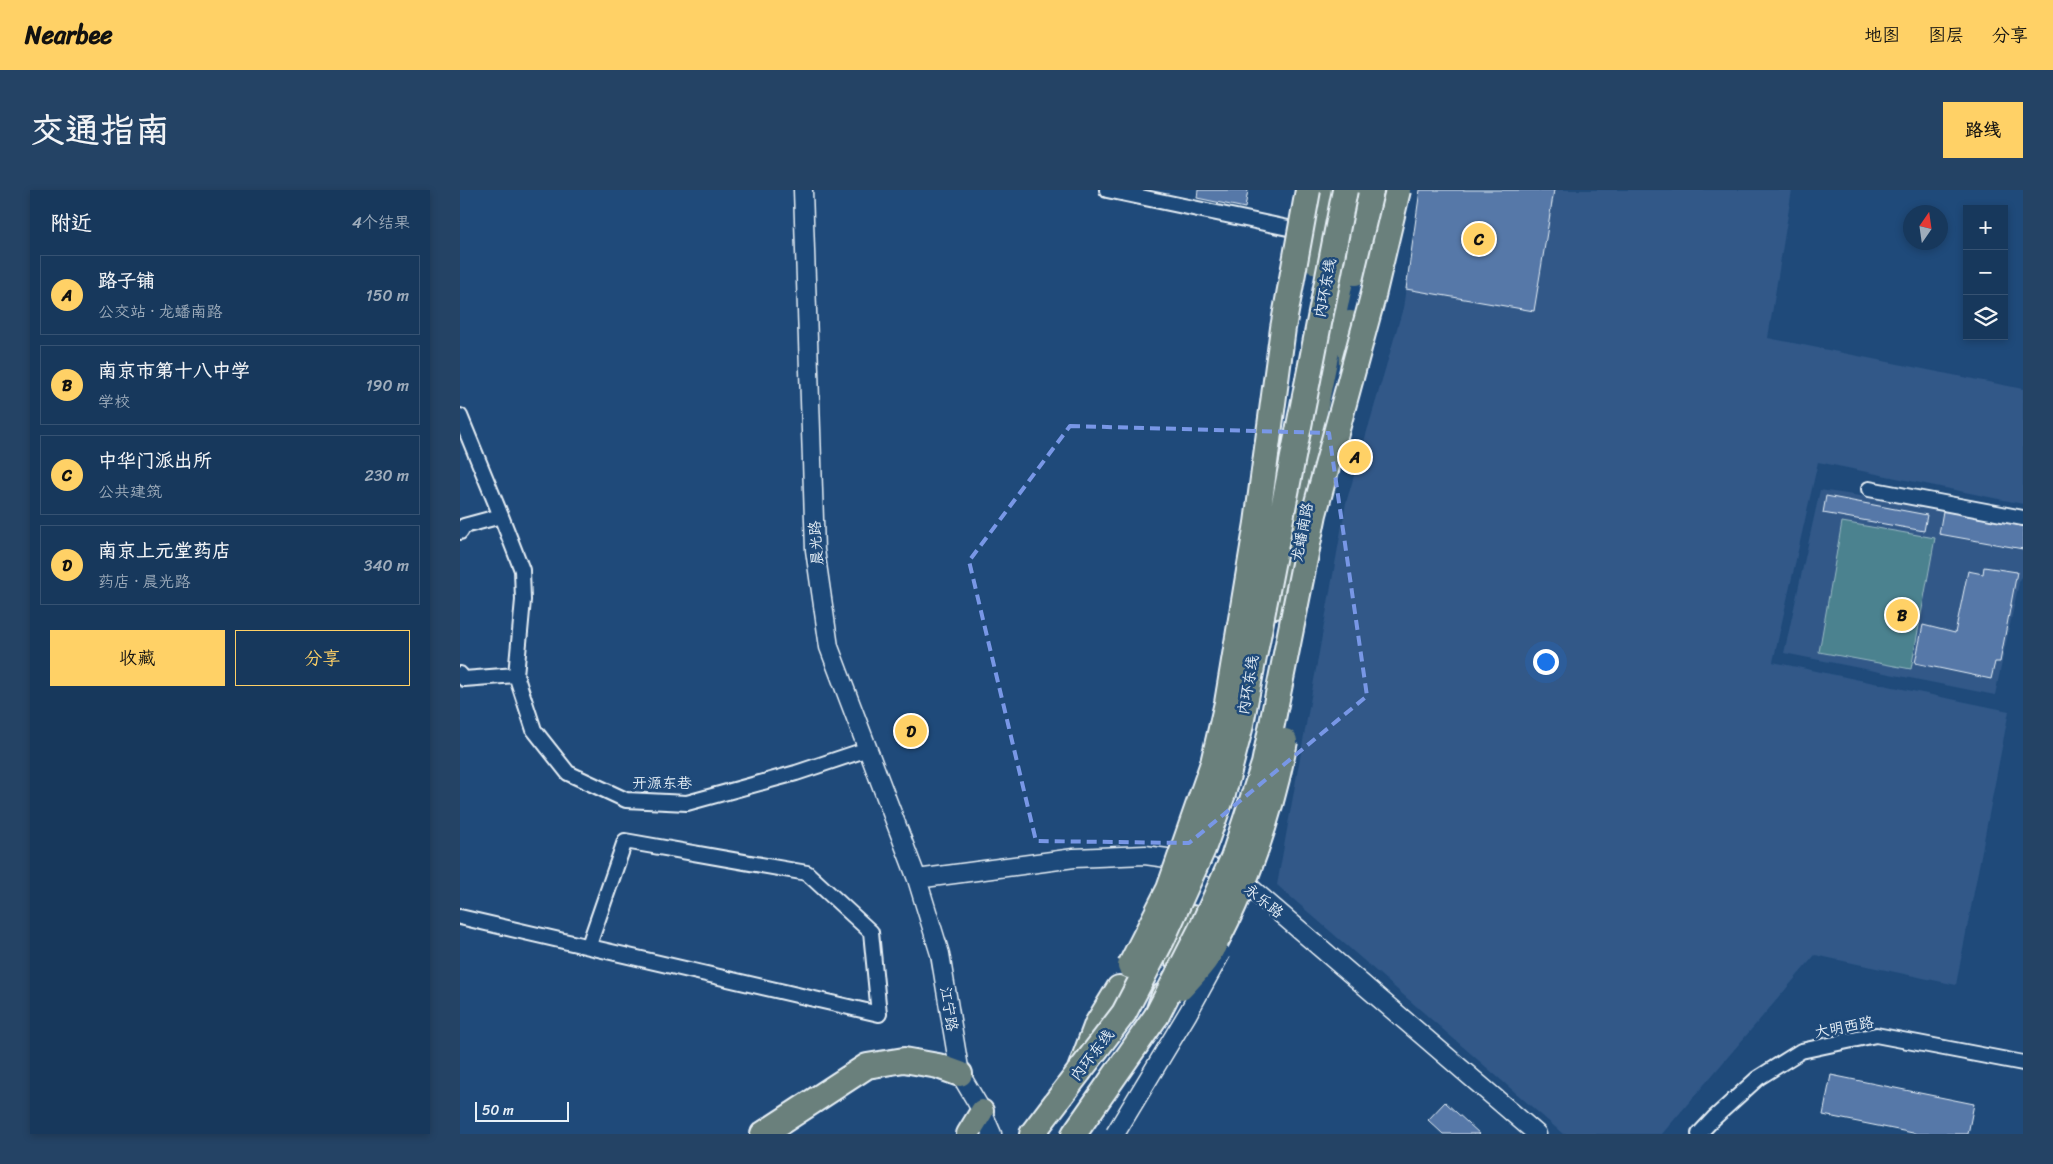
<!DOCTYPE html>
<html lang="zh">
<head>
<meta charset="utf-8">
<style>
  :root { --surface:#17385c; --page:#244365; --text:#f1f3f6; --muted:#9eacbb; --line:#365272; --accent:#ffd166 }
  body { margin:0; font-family:Sriracha,"LXGW WenKai TC",sans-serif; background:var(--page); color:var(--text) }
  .controls { position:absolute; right:15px; top:15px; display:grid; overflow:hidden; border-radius:0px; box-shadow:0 2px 8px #0003 }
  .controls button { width:45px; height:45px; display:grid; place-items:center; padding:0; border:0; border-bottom:1px solid var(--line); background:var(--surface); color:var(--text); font:25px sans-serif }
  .compass { position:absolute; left:1443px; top:15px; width:45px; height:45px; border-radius:50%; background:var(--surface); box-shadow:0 2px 8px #0003; rotate:13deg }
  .scale { position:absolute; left:15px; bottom:12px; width:94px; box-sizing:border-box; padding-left:5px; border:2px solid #e8f1f8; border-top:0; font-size:14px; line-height:18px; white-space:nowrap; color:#e8f1f8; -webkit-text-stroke:4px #1f4a7a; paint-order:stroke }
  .you { position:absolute; left:1085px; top:471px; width:18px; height:18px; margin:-12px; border:4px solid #fff; border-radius:50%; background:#1a73e8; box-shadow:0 0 0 8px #1a73e833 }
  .badge { display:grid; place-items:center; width:32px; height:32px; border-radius:50%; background:var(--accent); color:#111; font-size:16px; font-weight:700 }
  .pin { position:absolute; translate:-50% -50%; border:2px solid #fff; box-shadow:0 1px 5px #0006 }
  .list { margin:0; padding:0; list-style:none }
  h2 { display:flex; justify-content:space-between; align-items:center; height:65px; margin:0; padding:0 20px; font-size:21px }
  h2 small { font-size:16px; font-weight:400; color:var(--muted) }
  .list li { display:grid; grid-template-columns:32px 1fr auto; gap:15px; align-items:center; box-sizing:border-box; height:80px; margin:0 10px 10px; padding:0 10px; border:1px solid var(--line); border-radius:0px }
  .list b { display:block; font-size:19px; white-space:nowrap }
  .list p { margin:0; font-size:16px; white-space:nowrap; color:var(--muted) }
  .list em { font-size:16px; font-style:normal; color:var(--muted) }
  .actions { display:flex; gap:10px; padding:15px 20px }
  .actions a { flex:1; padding:11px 0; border:1px solid var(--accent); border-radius:0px; text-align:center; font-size:18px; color:var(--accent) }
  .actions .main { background:var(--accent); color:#111 }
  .icon { flex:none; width:28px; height:28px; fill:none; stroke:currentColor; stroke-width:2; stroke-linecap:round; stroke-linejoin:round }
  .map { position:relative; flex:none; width:1563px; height:944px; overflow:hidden; border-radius:0px }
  header { display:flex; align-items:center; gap:30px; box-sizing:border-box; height:70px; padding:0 25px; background:var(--accent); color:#111 }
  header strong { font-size:24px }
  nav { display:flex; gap:28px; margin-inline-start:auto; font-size:18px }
  .intro { display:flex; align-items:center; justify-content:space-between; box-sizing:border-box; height:120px; padding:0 30px }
  h1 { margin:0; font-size:35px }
  .button { padding:12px 22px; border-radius:0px; background:var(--accent); color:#111; font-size:18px; font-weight:700 }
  main { display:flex; gap:30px; padding:0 30px }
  aside { flex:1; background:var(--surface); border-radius:0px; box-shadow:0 2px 8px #0003 }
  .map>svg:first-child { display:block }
  .built { fill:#305888 }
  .green { fill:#4c828f; stroke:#9abac4 }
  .building { fill:#5778a8; stroke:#e8f1f8 }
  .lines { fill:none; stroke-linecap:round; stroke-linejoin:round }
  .minor-casing { stroke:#e8f1f8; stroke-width:18 }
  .tertiary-casing { stroke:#e8f1f8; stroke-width:21 }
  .primary-casing { stroke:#e8f1f8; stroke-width:26 }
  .trunk-casing { stroke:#e8f1f8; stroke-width:28 }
  .minor { stroke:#1f4a7a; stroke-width:14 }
  .tertiary { stroke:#1f4a7a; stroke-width:18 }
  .primary { stroke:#6a807c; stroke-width:22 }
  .trunk { stroke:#6a807c; stroke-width:24 }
  .tertiary-bridge-casing { stroke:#e8f1f8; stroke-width:21; stroke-linecap:butt }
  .trunk-bridge-casing { stroke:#e8f1f8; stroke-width:28; stroke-linecap:butt }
  .tertiary-bridge { stroke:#1f4a7a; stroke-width:18 }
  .trunk-bridge { stroke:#6a807c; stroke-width:24 }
  .marked { fill:none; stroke:#7897e6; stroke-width:4; stroke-dasharray:10 6; stroke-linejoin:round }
  .labels { text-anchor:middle; stroke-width:5; stroke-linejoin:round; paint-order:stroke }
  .street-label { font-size:15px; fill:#e8f1f8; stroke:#1f4a7a }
</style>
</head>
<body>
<header>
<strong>Nearbee</strong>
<nav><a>地图</a><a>图层</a><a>分享</a></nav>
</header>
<div class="intro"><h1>交通指南</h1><a class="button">路线</a></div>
<main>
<aside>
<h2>附近<small>4个结果</small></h2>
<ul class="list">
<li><span class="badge">A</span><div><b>路子铺</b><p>公交站 · 龙蟠南路</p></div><em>150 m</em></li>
<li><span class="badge">B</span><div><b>南京市第十八中学</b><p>学校</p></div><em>190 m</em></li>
<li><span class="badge">C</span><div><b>中华门派出所</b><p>公共建筑</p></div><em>230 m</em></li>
<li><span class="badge">D</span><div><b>南京上元堂药店</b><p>药店 · 晨光路</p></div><em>340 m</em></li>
</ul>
<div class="actions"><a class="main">收藏</a><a>分享</a></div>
</aside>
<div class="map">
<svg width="1563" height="944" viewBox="0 0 1563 944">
  <rect width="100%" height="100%" fill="#1f4a7a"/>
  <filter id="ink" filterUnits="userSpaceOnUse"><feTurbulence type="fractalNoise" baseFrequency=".02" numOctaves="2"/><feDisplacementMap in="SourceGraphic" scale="10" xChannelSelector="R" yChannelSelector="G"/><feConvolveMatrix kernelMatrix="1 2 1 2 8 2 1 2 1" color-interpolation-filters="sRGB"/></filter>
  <g filter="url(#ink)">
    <path class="built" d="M960,0H1332L1308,148L1563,199V314L1358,272L1313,472L1549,521L1496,795L1355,765L1202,944H1103L817,695L886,313L943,118Z
      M1409,299L1563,328V386L1560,388L1535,505L1324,463L1360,300L1407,307Z"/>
    <path class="green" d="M1382,332L1475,348L1451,479L1359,462Z"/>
    <path class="building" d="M738,0H788L785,18L737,8Z
      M960,0H1094L1074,121L946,99Z
      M1366,306L1467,325L1464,341L1363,323Z
      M1483,321L1563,336V359L1479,344Z
      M1524,377L1557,382L1540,472H1535L1531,489L1455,473L1463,435L1495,443L1508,381L1523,384Z
      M1371,885L1514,914L1508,944H1458L1363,925Z
      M985,912L1020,944H983L968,930Z"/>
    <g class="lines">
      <defs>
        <path id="minor" d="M647,0L847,42
          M0,226L41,326
          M1409,299L1563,328
          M0,342L4,336L41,326L62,380L63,410L56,485L74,540L108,583L166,610L227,613L336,583L408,559
          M0,484L4,489L56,485
          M0,727L419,824L411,742L347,683L165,651L129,755
          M1239,944L1254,928L1298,888L1341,861L1416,845L1563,873"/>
        <path id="tertiary" d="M343,0L355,360L369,457L457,689L480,764L500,884L522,921L532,944
          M860,257L890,133L897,72
          M808,328L860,61
          M457,689L614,668L685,665L729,671L759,680L792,699L1077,944"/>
        <path id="primary" d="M508,944L522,921"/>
        <path id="trunk" d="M858,73L857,44L867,0
          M895,83L915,30L921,0
          M890,133L891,176
          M816,416L899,0
          M717,769L732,728
          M303,944L407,876L444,870L478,876L500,884
          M572,944L619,882L637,834L659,798
          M614,944L697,825L704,805"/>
      </defs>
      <use href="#minor" class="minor-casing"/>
      <use href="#tertiary" class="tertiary-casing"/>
      <use href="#primary" class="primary-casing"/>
      <use href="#trunk" class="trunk-casing"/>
      <use href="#minor" class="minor"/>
      <use href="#tertiary" class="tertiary"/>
      <use href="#primary" class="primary"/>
      <use href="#trunk" class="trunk"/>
      <defs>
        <path id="tertiary-bridge" d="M655,944L728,823L761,763"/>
        <path id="trunk-bridge" d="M670,776L709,699L753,573L767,513L797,333L823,138L848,0
          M721,798C730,788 741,777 748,766C784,704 812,621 825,551
          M697,825L743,735L773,668L804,574L854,324L912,110L938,0
          M619,882L664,823L702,750L743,659L763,604L780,539L885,0"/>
      </defs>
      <use href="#tertiary-bridge" class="tertiary-bridge-casing"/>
      <use href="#trunk-bridge" class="trunk-bridge-casing"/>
      <use href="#tertiary-bridge" class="tertiary-bridge"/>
      <use href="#trunk-bridge" class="trunk-bridge"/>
    </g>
  </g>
  <path class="marked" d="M610,236L869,243L907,506L729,653L576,651L509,371Z"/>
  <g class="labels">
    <g class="street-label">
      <text transform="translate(865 98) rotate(-79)" y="5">内环东线</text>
      <text transform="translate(842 342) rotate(-79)" y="5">龙蟠南路</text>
      <text transform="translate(356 353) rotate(-94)" y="5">晨光路</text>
      <text transform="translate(788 495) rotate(-80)" y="5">内环东线</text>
      <text x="202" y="598">开源东巷</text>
      <text transform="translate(804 711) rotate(38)" y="5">永乐路</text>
      <text transform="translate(489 819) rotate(81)" y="5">江宁路</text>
      <text transform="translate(1384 837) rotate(-10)" y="5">大明西路</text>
      <text transform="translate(632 865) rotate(-52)" y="5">内环东线</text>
    </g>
  </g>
</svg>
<div class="controls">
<button>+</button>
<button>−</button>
<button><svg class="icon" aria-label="layers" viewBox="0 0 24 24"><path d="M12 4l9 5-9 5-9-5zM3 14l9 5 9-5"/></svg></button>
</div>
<svg class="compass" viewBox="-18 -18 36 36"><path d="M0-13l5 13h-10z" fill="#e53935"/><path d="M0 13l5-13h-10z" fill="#9eacbb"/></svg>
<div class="scale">50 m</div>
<div class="you"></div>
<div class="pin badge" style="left:895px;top:267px">A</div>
<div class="pin badge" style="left:1442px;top:425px">B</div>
<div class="pin badge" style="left:1019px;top:49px">C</div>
<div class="pin badge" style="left:451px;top:541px">D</div>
</div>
</main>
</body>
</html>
